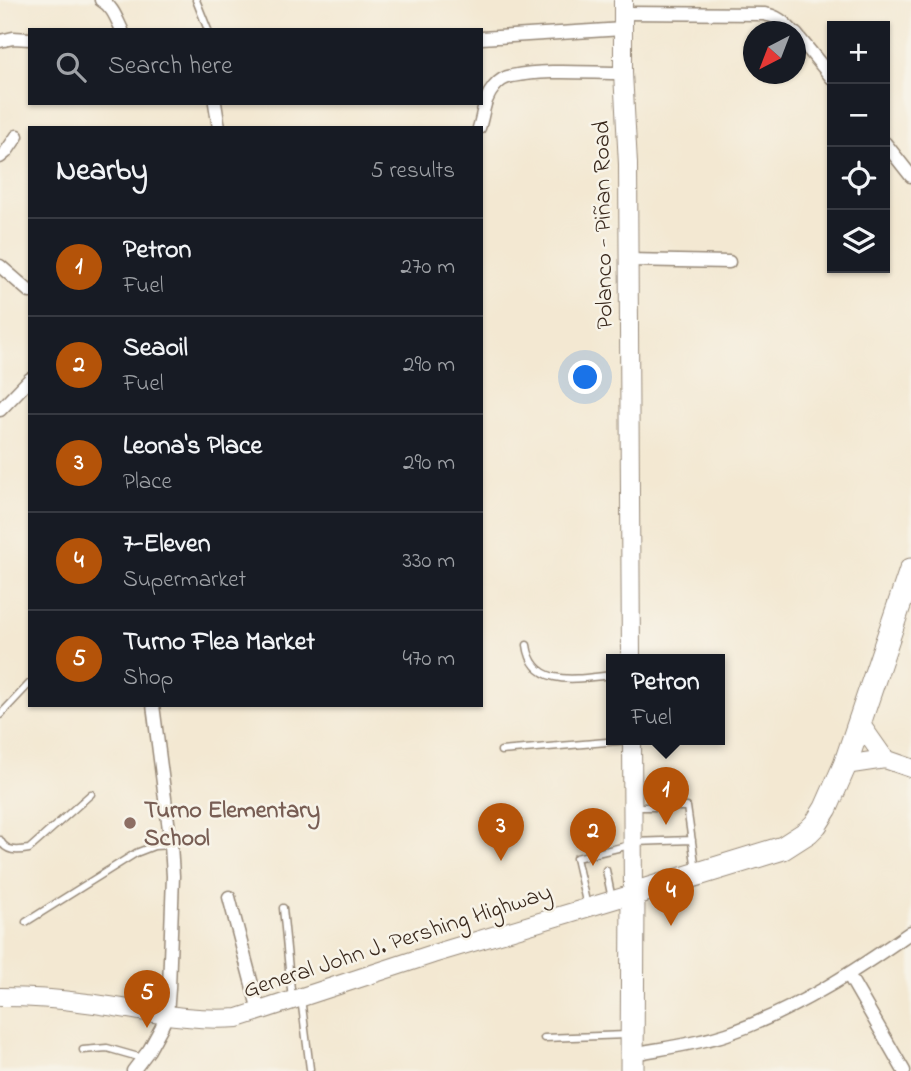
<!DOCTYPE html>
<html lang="en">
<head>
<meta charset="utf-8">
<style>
  :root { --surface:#171b24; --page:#242831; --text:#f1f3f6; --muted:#9ea1a6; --line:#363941; --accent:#b45309 }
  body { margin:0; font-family:"Indie Flower",sans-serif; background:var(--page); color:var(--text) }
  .controls { position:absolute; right:21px; top:21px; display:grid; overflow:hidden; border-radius:0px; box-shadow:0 2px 5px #0004 }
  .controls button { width:63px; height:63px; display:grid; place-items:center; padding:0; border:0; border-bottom:2px solid var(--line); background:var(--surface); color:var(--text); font:35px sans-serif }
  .compass { position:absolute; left:743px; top:21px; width:63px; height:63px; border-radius:50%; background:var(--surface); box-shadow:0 2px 5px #0004; rotate:222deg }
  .you { position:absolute; left:586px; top:378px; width:24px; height:24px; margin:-18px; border:5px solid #fff; border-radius:50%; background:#1a73e8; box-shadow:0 0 0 10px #1a73e833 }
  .badge { display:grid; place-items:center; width:46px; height:46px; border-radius:50%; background:var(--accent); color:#fff; font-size:23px; font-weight:700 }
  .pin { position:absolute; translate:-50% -58px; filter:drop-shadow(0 2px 4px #0008) }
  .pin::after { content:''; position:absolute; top:37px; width:24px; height:21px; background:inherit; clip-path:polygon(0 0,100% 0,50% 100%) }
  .popup { position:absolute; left:606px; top:654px; width:119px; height:91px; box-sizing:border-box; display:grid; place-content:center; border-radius:0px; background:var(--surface); filter:drop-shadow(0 2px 5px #0005); font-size:23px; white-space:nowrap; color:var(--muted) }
  .popup b { font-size:26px; color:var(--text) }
  .popup::after { content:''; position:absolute; left:50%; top:100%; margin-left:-14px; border:14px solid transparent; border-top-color:var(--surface) }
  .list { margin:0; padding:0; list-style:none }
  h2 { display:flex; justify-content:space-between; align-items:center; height:91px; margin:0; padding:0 28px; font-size:30px }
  h2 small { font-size:23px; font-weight:400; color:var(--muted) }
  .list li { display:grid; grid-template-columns:46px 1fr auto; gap:21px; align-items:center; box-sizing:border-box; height:98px; padding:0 28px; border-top:2px solid var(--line) }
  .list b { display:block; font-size:26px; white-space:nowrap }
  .list p { margin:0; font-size:23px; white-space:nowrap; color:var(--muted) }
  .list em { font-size:23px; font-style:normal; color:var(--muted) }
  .icon { flex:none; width:38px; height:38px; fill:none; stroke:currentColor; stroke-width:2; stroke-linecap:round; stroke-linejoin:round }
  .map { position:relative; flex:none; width:911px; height:1071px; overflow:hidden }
  .search { position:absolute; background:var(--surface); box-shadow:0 2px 5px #0004; left:28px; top:28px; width:455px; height:77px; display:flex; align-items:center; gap:18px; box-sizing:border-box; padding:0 24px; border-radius:0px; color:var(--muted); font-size:26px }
  .panel { position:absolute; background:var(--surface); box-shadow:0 2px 5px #0004; left:28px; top:126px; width:455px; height:581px; border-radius:0px }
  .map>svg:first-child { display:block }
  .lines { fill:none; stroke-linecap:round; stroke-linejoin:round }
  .lane-casing { stroke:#978978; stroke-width:9 }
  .street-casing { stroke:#978978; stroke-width:15 }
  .secondary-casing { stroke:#978978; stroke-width:20 }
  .highway-casing { stroke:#978978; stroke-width:25 }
  .lane { stroke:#fff; stroke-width:6 }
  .street { stroke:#fff; stroke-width:12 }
  .secondary { stroke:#fff; stroke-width:18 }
  .highway { stroke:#fff; stroke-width:23 }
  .education-dot { fill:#8d6e63; stroke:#f7f3e8; stroke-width:2.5 }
  .labels { text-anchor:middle; stroke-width:5; stroke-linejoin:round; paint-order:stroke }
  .street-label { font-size:24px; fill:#3b2a1e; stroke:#f7f3e8 }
  .education-label { font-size:24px; font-weight:bold; fill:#785e54; stroke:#f7f3e8; text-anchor:start }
</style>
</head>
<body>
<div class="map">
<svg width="911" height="1071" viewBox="0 0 911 1071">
  <rect width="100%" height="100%" fill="#f7f3e8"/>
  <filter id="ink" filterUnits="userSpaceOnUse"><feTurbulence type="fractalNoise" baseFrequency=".0143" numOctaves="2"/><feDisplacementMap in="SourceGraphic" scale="14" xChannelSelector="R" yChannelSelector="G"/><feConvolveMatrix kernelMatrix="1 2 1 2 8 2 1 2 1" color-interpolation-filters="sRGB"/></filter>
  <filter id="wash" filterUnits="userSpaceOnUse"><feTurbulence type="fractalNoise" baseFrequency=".00686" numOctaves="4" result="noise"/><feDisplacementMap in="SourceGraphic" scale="28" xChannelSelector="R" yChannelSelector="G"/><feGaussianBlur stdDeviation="1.57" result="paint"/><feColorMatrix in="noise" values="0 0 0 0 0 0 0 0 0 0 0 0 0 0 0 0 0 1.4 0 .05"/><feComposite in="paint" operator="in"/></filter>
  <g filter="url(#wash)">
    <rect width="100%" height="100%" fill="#f3e8d2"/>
  </g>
  <g filter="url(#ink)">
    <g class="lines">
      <defs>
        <path id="lane" d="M196,0L208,30
          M527,645C533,690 580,678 612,675
          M0,715L30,683
          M501,751L630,740
          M636,807H687L696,870
          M0,840C6,852 17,851 29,849L91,794
          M634,842L692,840
          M606,870L612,899
          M587,906L576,858L630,845
          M283,908L292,1000
          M26,922L136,853L154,846L171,845
          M301,998L310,1069
          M544,1038L627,1035
          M83,1050L107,1048L142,1058"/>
        <path id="street" d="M101,0C113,7 116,18 122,30
          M623,13L764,14C777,16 784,22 793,32
          M796,34L832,78
          M481,38L623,29
          M0,41L13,38L30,39
          M215,103L219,128
          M479,128C484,113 483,100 494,87C498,82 505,77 512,76C546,69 588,73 623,73
          M885,143L911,176
          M0,157L6,152L17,136
          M628,260L729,262
          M0,266L30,292
          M0,410L30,379
          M229,897L259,1011
          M848,974L904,1071
          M632,1054C664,1048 697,1044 727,1034C794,1011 854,972 911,932
          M133,1071L149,1050L161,1028L167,1015L169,988L173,876L171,845L153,705"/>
        <path id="secondary" d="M623,0V73L628,164L631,659
          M859,722L885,759
          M845,765L885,759L911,768
          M0,997C29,997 59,999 87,1003C137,1009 187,1022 238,1018L433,954L633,894L632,739"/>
        <path id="highway" d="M632,1071L633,894L783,848L808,832L816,824L826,808L845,765L911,570"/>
      </defs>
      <use href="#lane" class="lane-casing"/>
      <use href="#street" class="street-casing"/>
      <use href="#secondary" class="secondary-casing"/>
      <use href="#highway" class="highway-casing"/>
      <use href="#lane" class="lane"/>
      <use href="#street" class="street"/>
      <use href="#secondary" class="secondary"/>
      <use href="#highway" class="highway"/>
    </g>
  </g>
  <circle class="education-dot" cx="130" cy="823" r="7"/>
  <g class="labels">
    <g class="street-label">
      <text transform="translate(602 225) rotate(-91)" y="8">Polanco - Piñan Road</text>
      <text transform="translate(397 940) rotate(-18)" y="8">General John J. Pershing Highway</text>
    </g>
    <g class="education-label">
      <text x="144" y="817">Turno Elementary<tspan x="144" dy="28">School</tspan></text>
    </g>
  </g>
</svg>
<div class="controls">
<button>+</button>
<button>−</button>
<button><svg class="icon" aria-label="locate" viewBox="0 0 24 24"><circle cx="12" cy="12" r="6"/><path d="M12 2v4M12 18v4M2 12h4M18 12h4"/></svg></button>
<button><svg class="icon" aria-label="layers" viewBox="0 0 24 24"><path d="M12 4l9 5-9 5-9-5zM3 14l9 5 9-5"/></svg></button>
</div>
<svg class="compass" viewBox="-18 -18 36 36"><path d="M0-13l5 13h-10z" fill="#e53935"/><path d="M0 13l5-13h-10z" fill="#9ea1a6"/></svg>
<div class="you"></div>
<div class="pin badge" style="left:666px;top:825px">1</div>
<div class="popup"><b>Petron</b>Fuel</div>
<div class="pin badge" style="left:593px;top:866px">2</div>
<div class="pin badge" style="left:501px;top:861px">3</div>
<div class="pin badge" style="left:671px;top:926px">4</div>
<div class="pin badge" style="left:147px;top:1028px">5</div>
<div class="search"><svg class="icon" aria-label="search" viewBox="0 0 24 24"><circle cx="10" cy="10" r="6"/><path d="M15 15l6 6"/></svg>Search here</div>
<section class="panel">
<h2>Nearby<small>5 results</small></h2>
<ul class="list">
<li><span class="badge">1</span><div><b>Petron</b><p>Fuel</p></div><em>270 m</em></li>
<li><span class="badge">2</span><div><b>Seaoil</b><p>Fuel</p></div><em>290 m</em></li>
<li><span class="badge">3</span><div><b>Leona's Place</b><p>Place</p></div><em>290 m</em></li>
<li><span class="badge">4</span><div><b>7-Eleven</b><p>Supermarket</p></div><em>330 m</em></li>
<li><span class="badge">5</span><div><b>Turno Flea Market</b><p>Shop</p></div><em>470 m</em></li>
</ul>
</section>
</div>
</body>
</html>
